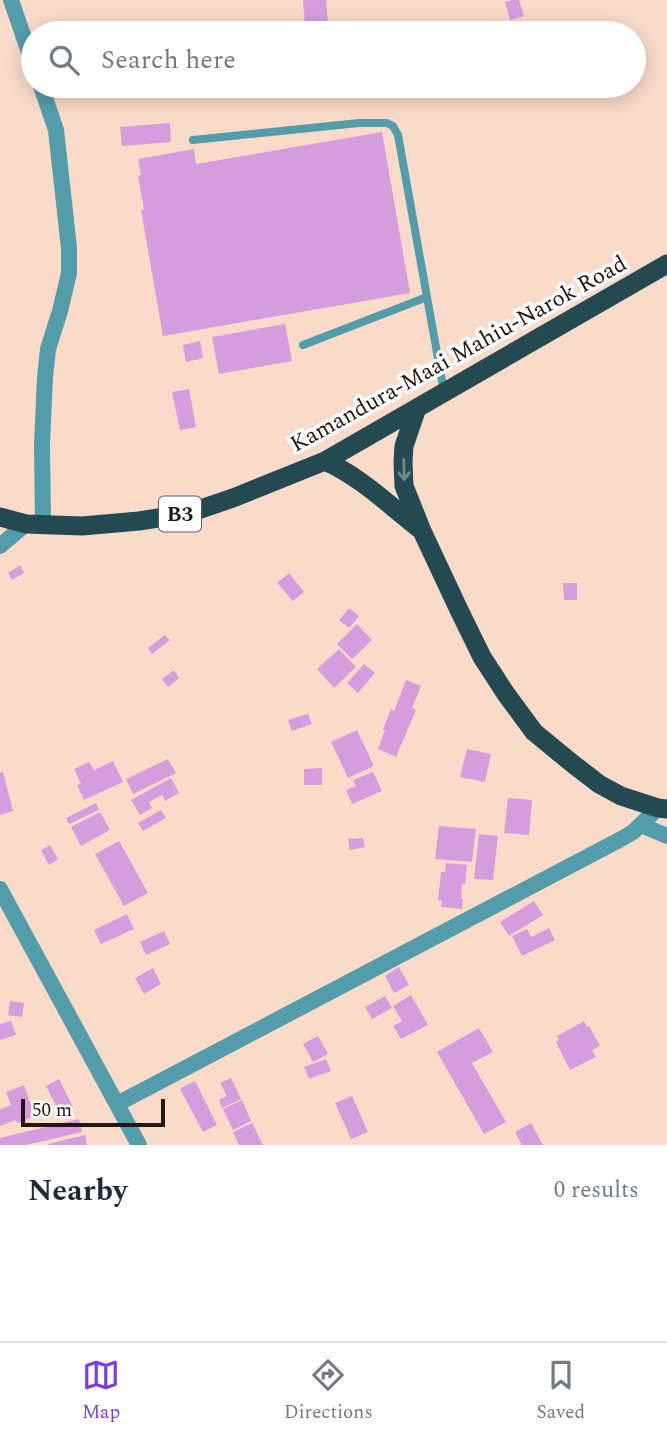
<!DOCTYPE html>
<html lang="en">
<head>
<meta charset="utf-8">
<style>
  :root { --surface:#fff; --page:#f6f6f7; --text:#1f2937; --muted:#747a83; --line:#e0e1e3; --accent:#7c3aed }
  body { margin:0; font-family:Spectral,serif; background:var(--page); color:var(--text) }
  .scale { position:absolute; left:21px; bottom:18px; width:144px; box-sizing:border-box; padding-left:7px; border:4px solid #221712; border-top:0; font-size:19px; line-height:24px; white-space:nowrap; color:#221712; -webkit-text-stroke:5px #fff; paint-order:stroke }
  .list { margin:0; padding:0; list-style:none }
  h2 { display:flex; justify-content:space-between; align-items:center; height:91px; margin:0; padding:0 28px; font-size:30px }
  h2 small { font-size:23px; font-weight:400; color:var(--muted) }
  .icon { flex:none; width:38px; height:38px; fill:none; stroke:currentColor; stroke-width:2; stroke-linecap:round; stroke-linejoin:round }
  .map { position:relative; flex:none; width:667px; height:1145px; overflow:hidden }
  .search { position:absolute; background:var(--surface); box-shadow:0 4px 18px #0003; left:21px; right:21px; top:21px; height:77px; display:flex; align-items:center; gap:18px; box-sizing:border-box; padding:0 24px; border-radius:38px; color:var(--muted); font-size:26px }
  .sheet { height:196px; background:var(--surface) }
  nav { display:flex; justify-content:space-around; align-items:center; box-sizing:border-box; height:98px; border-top:2px solid var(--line); background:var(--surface); font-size:19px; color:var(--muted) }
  nav a { display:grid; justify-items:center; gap:4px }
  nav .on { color:var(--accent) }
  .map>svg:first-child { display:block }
  .building { fill:#d59dde }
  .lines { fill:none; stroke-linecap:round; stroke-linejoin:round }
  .service { stroke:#539daa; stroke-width:8 }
  .minor { stroke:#539daa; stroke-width:16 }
  .trunk { stroke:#224a50; stroke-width:19 }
  .oneway { stroke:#6f898d }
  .labels { text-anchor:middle; stroke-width:7; stroke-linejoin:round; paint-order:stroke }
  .shield { fill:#fff; stroke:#645d59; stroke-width:2 }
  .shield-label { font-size:21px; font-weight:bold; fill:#221712 }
  .street-label { font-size:23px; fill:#221712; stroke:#fff }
</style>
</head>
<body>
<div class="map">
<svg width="667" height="1145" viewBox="0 0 667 1145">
  <rect width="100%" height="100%" fill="#fadbca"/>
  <path class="building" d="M303,0H326L328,22L305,24Z
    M512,0H519L524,16L510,20L505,2Z
    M170,123L171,142L122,146L120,127Z
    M382,132L410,293L163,336L141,210L144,209L138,176L141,175L138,159L194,149L196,164Z
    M285,324L292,361L219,374L212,337Z
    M200,341L203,358L186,362L183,345Z
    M189,389L196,427L180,430L172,392Z
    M20,565L24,573L12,580L8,573Z
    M289,573L304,592L293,601L277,583Z
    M563,583H577V600H564Z
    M349,608L359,616L349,628L339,620Z
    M357,624L372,640L352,659L337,644Z
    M165,635L170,640L152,654L148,648Z
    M339,649L356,667L334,688L317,669Z
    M364,664L375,673L358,693L347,683Z
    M174,670L179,678L168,687L162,679Z
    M406,680L421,686L412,708L416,710L396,757L378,749L385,730L383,729L391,709L394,711Z
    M308,714L312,724L292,731L288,720Z
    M357,730L374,766L348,778L331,742Z
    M467,749L491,754L485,782L460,777Z
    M168,759L176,773L133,794L126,779Z
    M113,761L123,782L84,800L77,785L81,784L74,769L89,762L94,770Z
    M322,768V785H304V769Z
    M3,772L13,811L0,815V773Z
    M373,772L382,791L352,804L346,790L356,786L353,780Z
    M171,778L179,793L165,801L162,795L149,802L152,808L140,815L131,800Z
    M508,798L532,800L529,835L504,833Z
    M96,803L99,810L69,824L66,818Z
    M161,810L166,818L143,831L138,823Z
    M100,812L110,830L81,846L71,827Z
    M439,826L476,829L472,862L435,859Z
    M479,834L498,836L493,880L474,879Z
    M363,838L365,847L350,850L348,839Z
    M119,841L148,893L124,906L95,854Z
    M50,845L58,859L49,865L41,850Z
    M446,863L467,865L465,884H462L461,899H463L462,909L441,907L442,901L438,900L441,872H445Z
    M534,901L543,915L509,936L500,922Z
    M127,914L134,929L101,944L94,930Z
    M549,928L555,940L522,956L512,936L527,929L531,937Z
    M164,931L170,944L146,955L140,942Z
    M399,967L409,985L394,993L385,976Z
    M153,968L161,984L144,994L135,978Z
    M411,995L428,1025L401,1039L393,1026L402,1021L393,1006Z
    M385,996L392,1008L372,1019L365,1007Z
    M10,1001L24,1003L22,1017L8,1015Z
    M11,1021L16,1035L0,1040V1024Z
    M584,1021L587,1027L589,1026L600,1046L592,1050L596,1057L570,1070L556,1042L559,1040L557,1036Z
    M479,1028L493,1052L472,1063L506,1122L484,1134L437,1052Z
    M318,1036L328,1054L313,1062L303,1044Z
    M326,1059L331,1071L309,1079L304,1067Z
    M231,1078L241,1099L222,1108L219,1100L227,1096L220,1083Z
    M59,1079L73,1107L60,1113L46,1086Z
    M195,1081L217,1125L203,1132L180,1089Z
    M24,1085L35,1116L17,1123L16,1120L0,1126V1109L11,1105L6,1092Z
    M352,1096L368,1132L351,1139L335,1103Z
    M242,1100L251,1121L233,1130L223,1109Z
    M79,1119L82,1132L26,1145H0V1138Z
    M252,1123L263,1145H239L233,1132Z
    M531,1123L543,1145H522L515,1132Z
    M85,1135L87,1145H49L48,1144Z"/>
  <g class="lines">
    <path class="service" d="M193,140L359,123H387L393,126L398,135L444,392
      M303,345L427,297"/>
    <path class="minor" d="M11,0L33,64
      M41,86L56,130L69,248V273L60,311L48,349L45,377L42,444L43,524
      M0,546L26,524
      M641,825L667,836
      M0,889L139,1145
      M117,1104L623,838L633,832L658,808"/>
    <path class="trunk" d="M417,408L404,446L403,462L404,486L422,531L459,610L482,657L506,694L534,732L573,764L599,784L621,796L658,808L667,809
      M325,461C361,477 390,506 421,530
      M0,517L26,524L82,526L139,521L189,513L233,498L325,461L667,264"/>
  </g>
  <defs><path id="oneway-shaft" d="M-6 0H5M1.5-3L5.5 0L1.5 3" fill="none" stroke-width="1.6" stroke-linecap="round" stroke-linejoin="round" transform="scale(1.75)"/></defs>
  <use class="oneway" href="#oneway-shaft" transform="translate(404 470) rotate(88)"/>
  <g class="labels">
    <rect class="shield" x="159" y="496.5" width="42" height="35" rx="5"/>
    <g class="shield-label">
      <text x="180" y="521">B3</text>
    </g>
    <g class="street-label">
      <text transform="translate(458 353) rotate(-29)" y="8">Kamandura-Maai Mahiu-Narok Road</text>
    </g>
  </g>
</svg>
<div class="scale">50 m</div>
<div class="search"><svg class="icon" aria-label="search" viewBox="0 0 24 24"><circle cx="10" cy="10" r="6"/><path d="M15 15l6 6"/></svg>Search here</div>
</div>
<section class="sheet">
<h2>Nearby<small>0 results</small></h2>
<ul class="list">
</ul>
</section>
<nav>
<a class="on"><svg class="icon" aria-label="map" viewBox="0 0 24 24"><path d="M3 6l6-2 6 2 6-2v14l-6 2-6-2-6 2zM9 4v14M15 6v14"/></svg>Map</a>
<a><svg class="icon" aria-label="directions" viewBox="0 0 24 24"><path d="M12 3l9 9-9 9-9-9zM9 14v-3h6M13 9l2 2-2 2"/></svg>Directions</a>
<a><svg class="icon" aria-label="saved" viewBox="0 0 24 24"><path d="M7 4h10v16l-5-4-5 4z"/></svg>Saved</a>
</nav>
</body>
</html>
